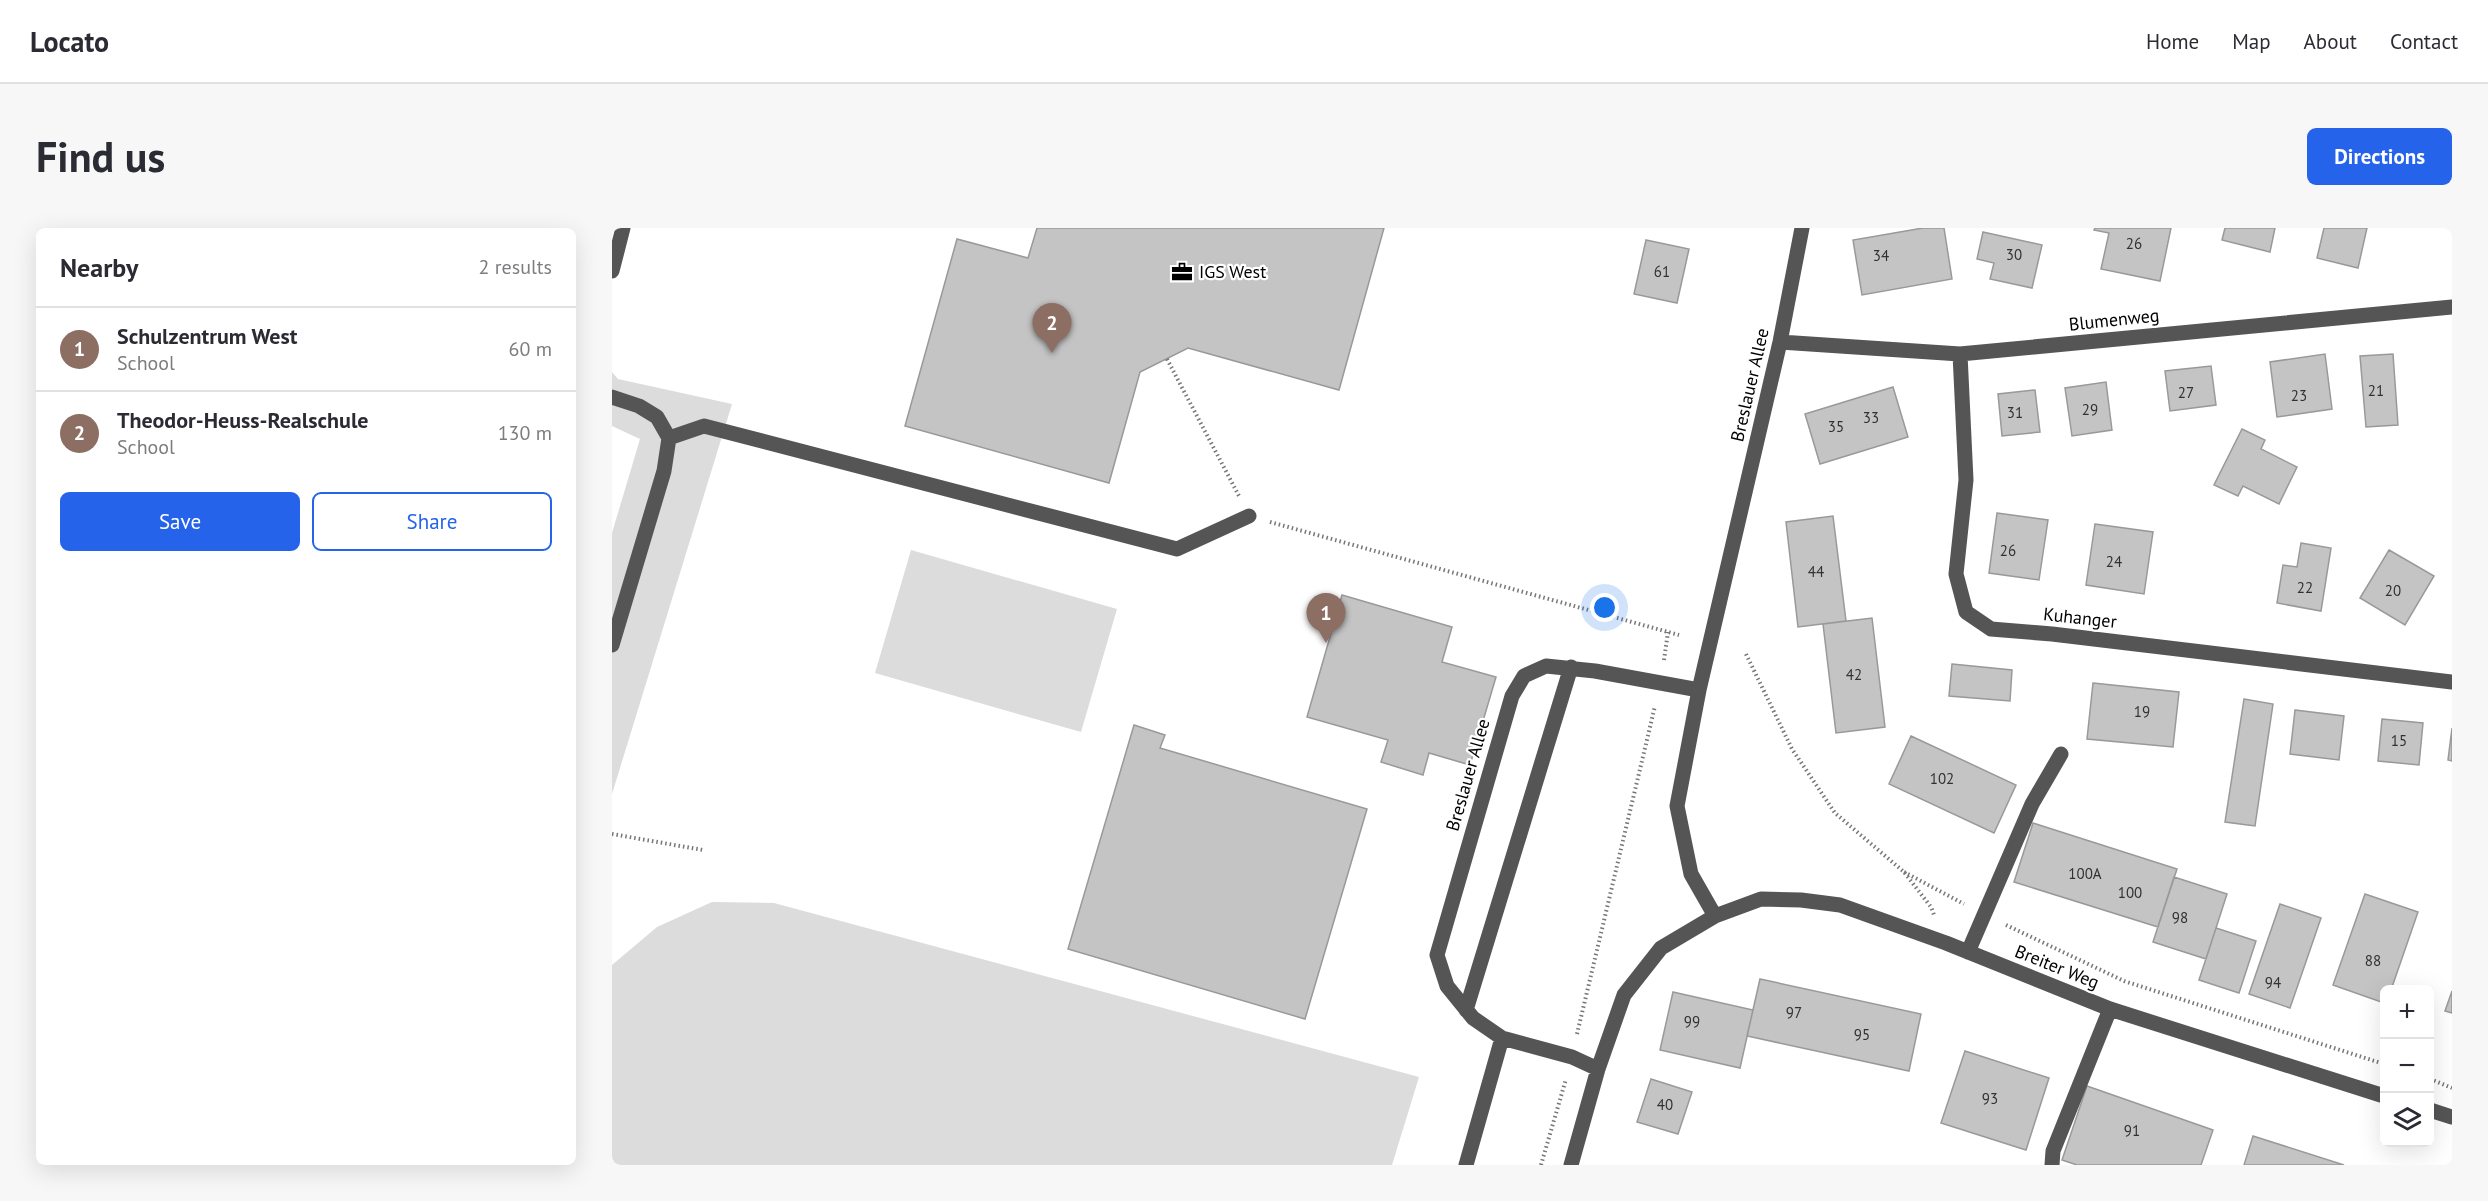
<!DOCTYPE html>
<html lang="en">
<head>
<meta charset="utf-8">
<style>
  :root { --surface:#fff; --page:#f7f7f7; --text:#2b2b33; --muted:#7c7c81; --line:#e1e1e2; --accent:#2563eb }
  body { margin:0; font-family:"PT Sans",sans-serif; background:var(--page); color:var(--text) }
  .controls { position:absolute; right:18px; bottom:18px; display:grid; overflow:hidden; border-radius:9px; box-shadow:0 6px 24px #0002 }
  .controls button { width:54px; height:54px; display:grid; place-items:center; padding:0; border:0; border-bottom:2px solid var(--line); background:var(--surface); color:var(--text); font:30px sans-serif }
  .you { position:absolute; left:993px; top:380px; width:21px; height:21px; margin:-15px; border:4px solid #fff; border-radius:50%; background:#1a73e8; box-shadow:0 0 0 9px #1a73e833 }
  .badge { display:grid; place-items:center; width:39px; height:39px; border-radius:50%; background:var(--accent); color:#fff; font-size:20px; font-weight:700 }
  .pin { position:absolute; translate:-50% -50px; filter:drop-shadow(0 2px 3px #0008) }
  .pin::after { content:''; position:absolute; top:32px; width:21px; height:18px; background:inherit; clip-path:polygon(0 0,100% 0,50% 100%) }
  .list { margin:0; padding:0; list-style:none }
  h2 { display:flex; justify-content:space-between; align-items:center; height:78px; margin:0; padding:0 24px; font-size:26px }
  h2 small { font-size:20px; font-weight:400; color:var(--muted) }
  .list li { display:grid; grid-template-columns:39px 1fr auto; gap:18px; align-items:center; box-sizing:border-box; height:84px; padding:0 24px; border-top:2px solid var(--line) }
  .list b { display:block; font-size:22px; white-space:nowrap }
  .list p { margin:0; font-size:20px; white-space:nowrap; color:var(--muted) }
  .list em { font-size:20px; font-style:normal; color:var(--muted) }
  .actions { display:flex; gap:12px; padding:18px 24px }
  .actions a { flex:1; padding:14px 0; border:2px solid var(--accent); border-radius:9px; text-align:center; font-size:21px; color:var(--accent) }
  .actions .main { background:var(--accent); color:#fff }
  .icon { flex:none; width:33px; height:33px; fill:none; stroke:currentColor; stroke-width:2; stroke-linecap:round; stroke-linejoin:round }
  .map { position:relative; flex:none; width:1840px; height:937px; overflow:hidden; border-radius:9px }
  header { display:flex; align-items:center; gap:36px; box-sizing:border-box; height:84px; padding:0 30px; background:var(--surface); border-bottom:2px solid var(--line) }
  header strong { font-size:28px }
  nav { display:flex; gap:33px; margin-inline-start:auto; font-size:21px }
  .intro { display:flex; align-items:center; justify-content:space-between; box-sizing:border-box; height:144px; padding:0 36px }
  h1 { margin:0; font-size:42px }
  .button { padding:15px 27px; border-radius:9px; background:var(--accent); color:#fff; font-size:21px; font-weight:700 }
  main { display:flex; gap:36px; padding:0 36px }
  aside { flex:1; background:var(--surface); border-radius:9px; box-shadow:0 6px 24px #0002 }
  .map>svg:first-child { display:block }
  .green { fill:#dcdcdc }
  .building { fill:#c4c4c4; stroke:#999; stroke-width:1.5 }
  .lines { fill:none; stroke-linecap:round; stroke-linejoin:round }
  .path { stroke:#777; stroke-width:4; stroke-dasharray:1.5 3; stroke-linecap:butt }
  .minor { stroke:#555; stroke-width:15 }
  .labels { text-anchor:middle; stroke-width:4.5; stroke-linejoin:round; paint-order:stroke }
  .number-label { font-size:15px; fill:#313131 }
  .poi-label { font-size:18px; fill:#000; stroke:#fff; text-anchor:start }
  .street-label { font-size:18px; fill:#000; stroke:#fff }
</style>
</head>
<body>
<header>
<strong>Locato</strong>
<nav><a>Home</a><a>Map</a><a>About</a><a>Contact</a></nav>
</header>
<div class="intro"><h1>Find us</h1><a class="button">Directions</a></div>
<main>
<aside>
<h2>Nearby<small>2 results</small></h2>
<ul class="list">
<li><span class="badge" style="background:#8d6e63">1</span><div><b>Schulzentrum West</b><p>School</p></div><em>60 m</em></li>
<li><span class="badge" style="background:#8d6e63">2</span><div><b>Theodor-Heuss-Realschule</b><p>School</p></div><em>130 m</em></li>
</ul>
<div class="actions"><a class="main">Save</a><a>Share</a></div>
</aside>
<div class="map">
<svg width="1840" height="937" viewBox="0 0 1840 937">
  <rect width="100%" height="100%" fill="#fff"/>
  <path class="green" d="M0,144L6,151L120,176L0,566V305L28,211L0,198Z
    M299,322L505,381L469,504L263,445Z
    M100,674L162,675L807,849L780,937H0V737L45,699Z"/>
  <path class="building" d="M425,0H772L727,162L576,120L528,144L497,255L293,198L345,11L416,30Z
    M1311,0H1332L1340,51L1250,67L1241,12Z
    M1483,0H1559L1548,53L1489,41L1497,5L1482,2Z
    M1613,0H1663L1658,24L1610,12Z
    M1712,0H1755L1746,40L1705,30Z
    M1371,4L1430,17L1420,60L1378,51L1382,35L1365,31Z
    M1034,12L1077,21L1065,75L1022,66Z
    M1713,126L1720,181L1665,189L1658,134Z
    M1781,126L1786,197L1754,199L1748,128Z
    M1599,138L1604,177L1558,183L1553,143Z
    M1494,154L1500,202L1460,208L1453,160Z
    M1281,159L1296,209L1208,236L1193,186Z
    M1423,162L1428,204L1390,208L1386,166Z
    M1630,201L1653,212L1649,221L1685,239L1667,276L1631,258L1626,268L1602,257Z
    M1385,285L1436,292L1427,352L1377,345Z
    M1221,288L1234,393L1186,399L1174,294Z
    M1483,296L1541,304L1532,366L1474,357Z
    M1689,315L1719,320L1709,383L1665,375L1671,337L1685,339Z
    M1777,322L1822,348L1793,397L1748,370Z
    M730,367L840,399L830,434L884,449L858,537L817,525L811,547L769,534L776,512L695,489Z
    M1260,390L1273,499L1224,505L1211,396Z
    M1340,436L1400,442L1398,473L1337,468Z
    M1481,455L1567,464L1561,519L1475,511Z
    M1632,471L1661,476L1643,598L1613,594Z
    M1683,482L1732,488L1727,532L1678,526Z
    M1770,491L1811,495L1807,537L1766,533Z
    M522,497L553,507L548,520L755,581L693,791L456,721Z
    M1840,500V533L1836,532Z
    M1299,508L1404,557L1382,605L1277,556Z
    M1421,595L1565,641L1546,699L1402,654Z
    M1562,649L1615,666L1594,731L1541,714Z
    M1753,666L1806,684L1779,762H1772V775L1721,757Z
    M1668,676L1709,690L1678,780L1637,766Z
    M1604,700L1644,713L1627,765L1587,752Z
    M1148,751L1309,786L1297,843L1135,808Z
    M1840,763V785L1833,783Z
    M1061,764L1141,782L1128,840L1048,822Z
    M1353,823L1437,850L1414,922L1329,895Z
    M1039,851L1080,864L1066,906L1025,894Z
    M1475,858L1601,902L1589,937H1465L1450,932Z
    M1641,908L1732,937H1632Z"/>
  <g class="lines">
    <path class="path" d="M555,131L627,268
      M658,294L1067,407
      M1134,426L1180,521L1223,585L1292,644L1319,679L1322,687
      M1052,432L1056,404
      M0,606L91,622
      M1292,644L1352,676
      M1394,697L1512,753L1772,836
      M965,806L1043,478
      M1818,851L1840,860
      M929,937L954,851"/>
    <path class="minor" d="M0,43L11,0
      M1168,114L1348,126L1840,79
      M1348,126L1354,252L1344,346L1354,384L1379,401L1440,406L1840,454
      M0,169L27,178L45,189L57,210L52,243L0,417
      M57,210L92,198L565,321L637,288
      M1103,688L1079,646L1065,578L1087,462L1168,114L1190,0
      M1356,724L1420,576L1449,526
      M854,782L959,439
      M986,841L960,829L890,810L861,790L835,758L825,727L900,468L912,448L934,438L983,443L1087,462
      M1818,882L1840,889
      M854,937L890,810
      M959,937L986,841L1012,767L1049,720L1103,688L1149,671L1189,672L1228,677L1334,715L1498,781L1772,868
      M1440,937L1441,923L1498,781"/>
  </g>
  <defs>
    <symbol id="office-bare" viewBox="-9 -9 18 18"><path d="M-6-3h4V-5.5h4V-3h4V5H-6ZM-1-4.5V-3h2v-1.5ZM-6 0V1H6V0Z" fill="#000" stroke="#fff" stroke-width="2.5" paint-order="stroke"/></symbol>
  </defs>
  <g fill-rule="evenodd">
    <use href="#office-bare" x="555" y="29" width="30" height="30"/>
  </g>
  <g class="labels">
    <g class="number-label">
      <text x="1522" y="21">26</text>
      <text x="1402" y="32">30</text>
      <text x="1269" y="33">34</text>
      <text x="1050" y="49">61</text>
      <text x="1764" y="168">21</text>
      <text x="1574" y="170">27</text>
      <text x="1687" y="173">23</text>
      <text x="1478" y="187">29</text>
      <text x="1403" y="190">31</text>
      <text x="1259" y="195">33</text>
      <text x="1224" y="204">35</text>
      <text x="1396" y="328">26</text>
      <text x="1502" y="339">24</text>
      <text x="1204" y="349">44</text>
      <text x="1693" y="365">22</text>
      <text x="1781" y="368">20</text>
      <text x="1242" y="452">42</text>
      <text x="1530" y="489">19</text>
      <text x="1787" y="518">15</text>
      <text x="1330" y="556">102</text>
      <text x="1473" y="651">100A</text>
      <text x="1518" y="670">100</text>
      <text x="1568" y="695">98</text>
      <text x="1761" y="738">88</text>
      <text x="1661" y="760">94</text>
      <text x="1182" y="790">97</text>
      <text x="1080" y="799">99</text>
      <text x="1250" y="812">95</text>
      <text x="1378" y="876">93</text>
      <text x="1053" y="882">40</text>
      <text x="1520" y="908">91</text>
    </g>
    <g class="poi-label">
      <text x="587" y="50">IGS West</text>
    </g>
    <g class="street-label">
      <text transform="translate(1502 92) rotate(-6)" y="6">Blumenweg</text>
      <text transform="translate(1138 157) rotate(-77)" y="6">Breslauer Allee</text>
      <text transform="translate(1468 390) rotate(6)" y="6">Kuhanger</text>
      <text transform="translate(856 547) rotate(-74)" y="6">Breslauer Allee</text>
      <text transform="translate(1445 739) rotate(22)" y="6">Breiter Weg</text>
    </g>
  </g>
</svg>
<div class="controls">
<button>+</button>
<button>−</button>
<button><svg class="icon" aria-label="layers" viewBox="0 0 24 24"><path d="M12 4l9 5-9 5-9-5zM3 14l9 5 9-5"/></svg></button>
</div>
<div class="you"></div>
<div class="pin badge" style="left:714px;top:415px;background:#8d6e63">1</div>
<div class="pin badge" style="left:440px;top:125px;background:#8d6e63">2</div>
</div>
</main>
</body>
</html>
